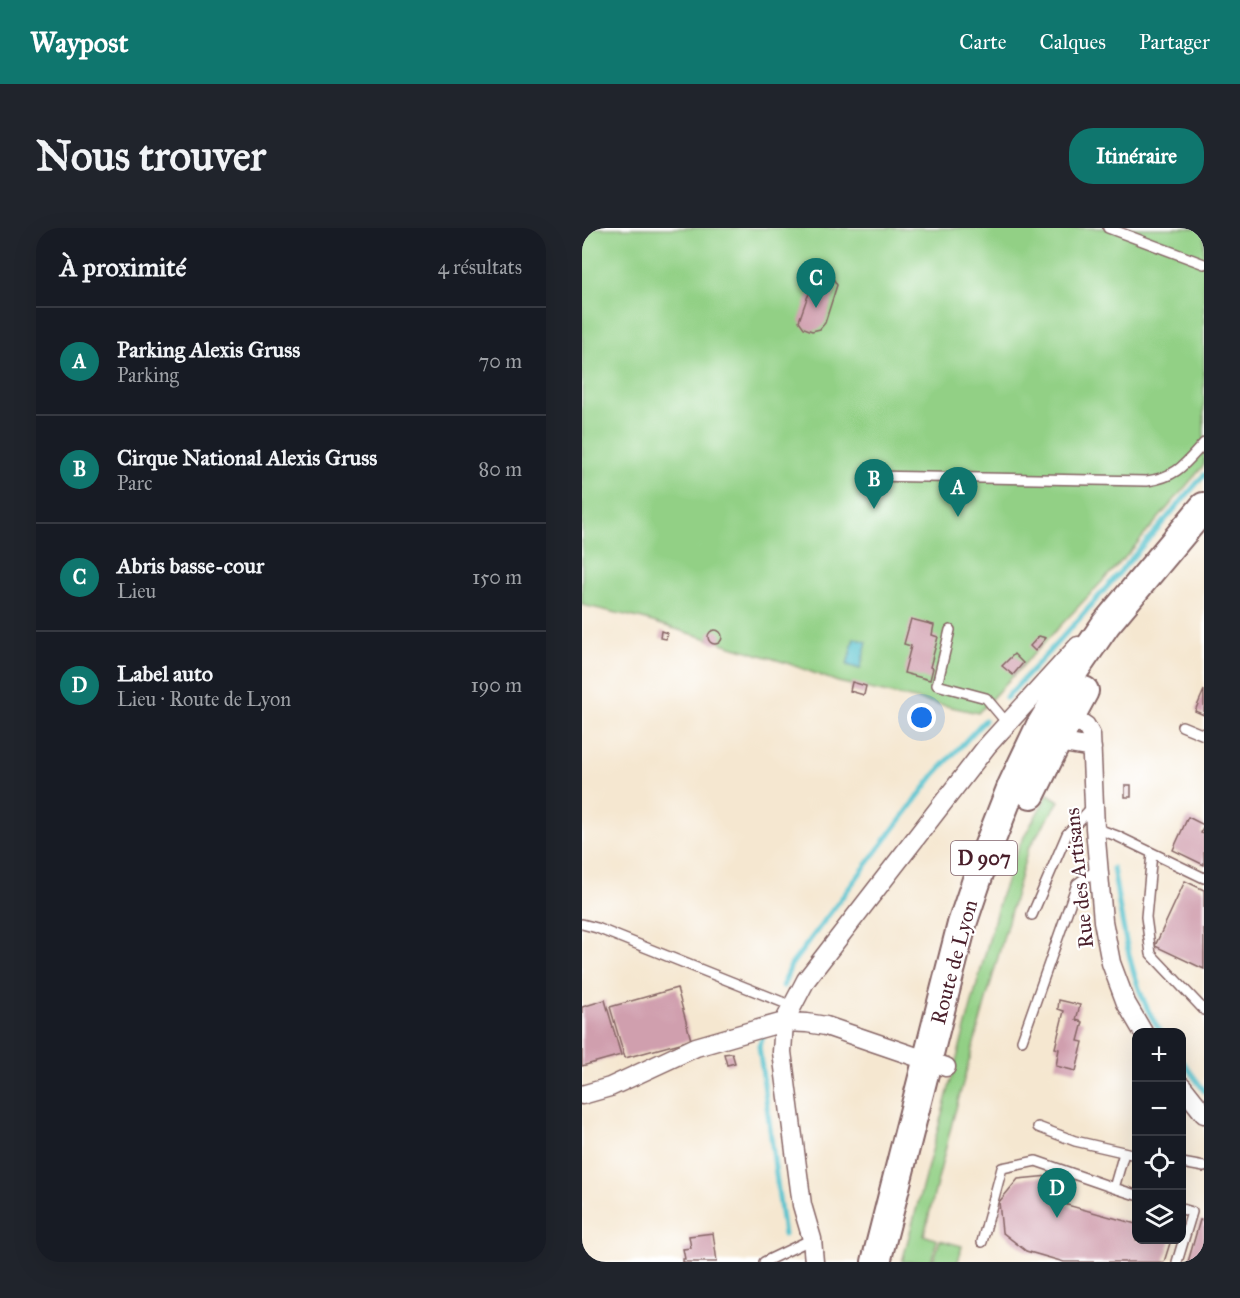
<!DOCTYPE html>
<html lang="fr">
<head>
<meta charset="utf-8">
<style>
  :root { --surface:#171b24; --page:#20242c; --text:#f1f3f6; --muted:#9ea1a6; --line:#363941; --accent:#0f766e }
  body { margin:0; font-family:"IM FELL Great Primer",serif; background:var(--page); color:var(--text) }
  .controls { position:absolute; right:18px; bottom:18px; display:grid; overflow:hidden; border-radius:12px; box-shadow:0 6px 24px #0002 }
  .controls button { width:54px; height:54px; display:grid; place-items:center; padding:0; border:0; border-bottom:2px solid var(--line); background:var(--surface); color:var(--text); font:30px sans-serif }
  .you { position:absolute; left:340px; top:490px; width:21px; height:21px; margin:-15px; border:4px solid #fff; border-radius:50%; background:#1a73e8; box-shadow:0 0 0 9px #1a73e833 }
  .badge { display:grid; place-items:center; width:39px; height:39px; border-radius:50%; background:var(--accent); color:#fff; font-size:20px; font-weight:700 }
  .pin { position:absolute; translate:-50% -50px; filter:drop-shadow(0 2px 3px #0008) }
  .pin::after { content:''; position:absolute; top:32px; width:21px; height:18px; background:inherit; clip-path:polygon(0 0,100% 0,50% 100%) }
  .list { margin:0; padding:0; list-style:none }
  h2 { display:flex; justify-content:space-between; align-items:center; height:78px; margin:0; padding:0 24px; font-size:26px }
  h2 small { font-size:20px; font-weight:400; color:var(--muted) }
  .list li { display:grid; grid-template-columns:39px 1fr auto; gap:18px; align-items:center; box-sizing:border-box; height:108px; padding:0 24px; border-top:2px solid var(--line) }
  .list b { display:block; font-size:22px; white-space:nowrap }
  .list p { margin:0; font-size:20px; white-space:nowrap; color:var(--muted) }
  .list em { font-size:20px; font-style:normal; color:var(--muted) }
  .icon { flex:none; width:33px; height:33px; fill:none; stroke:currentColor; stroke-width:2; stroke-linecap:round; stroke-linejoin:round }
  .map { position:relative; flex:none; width:622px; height:1034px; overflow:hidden; border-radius:24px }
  header { display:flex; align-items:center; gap:36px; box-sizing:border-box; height:84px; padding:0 30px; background:var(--accent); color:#fff }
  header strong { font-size:28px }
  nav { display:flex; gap:33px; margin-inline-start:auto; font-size:21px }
  .intro { display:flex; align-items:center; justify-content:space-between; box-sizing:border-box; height:144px; padding:0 36px }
  h1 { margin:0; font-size:42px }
  .button { padding:15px 27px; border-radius:24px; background:var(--accent); color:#fff; font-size:21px; font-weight:700 }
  main { display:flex; gap:36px; padding:0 36px }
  aside { flex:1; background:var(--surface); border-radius:24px; box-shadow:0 6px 24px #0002 }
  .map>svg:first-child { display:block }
  .green { fill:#92d085; stroke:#6e7858; stroke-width:1.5 }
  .water { fill:#56c2ce; stroke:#50707c; stroke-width:1.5 }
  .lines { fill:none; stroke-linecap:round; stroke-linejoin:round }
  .stream { stroke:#56c2ce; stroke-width:5 }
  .building { fill:#d09fae }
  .lane-casing { stroke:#866565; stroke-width:12 }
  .street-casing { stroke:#866565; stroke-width:21 }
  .primary-casing { stroke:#866565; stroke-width:32 }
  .lane { stroke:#fff; stroke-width:9 }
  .street { stroke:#fff; stroke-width:18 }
  .primary { stroke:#fff; stroke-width:28 }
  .labels { text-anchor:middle; stroke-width:4.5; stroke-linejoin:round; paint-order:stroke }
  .shield { fill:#fff; stroke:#80626b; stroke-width:1.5 }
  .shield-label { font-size:20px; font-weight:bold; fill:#4a1f2b }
  .street-label { font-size:21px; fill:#4a1f2b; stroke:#fff }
</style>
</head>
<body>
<header>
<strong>Waypost</strong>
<nav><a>Carte</a><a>Calques</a><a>Partager</a></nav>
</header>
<div class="intro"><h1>Nous trouver</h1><a class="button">Itinéraire</a></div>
<main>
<aside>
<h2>À proximité<small>4 résultats</small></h2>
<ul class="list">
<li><span class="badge">A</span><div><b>Parking Alexis Gruss</b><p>Parking</p></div><em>70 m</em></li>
<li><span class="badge">B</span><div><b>Cirque National Alexis Gruss</b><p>Parc</p></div><em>80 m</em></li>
<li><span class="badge">C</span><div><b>Abris basse-cour</b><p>Lieu</p></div><em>150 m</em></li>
<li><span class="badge">D</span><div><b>Label auto</b><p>Lieu · Route de Lyon</p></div><em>190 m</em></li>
</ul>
</aside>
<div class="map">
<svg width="622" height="1034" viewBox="0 0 622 1034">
  <rect width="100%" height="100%" fill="#fff"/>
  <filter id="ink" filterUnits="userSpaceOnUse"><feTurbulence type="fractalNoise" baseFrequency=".0167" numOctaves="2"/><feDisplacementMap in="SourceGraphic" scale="12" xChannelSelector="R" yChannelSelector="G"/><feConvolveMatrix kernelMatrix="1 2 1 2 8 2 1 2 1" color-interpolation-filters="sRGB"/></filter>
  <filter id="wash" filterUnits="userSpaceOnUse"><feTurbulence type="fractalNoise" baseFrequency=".008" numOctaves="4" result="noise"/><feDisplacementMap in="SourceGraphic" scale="24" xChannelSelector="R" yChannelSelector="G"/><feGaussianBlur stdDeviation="1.35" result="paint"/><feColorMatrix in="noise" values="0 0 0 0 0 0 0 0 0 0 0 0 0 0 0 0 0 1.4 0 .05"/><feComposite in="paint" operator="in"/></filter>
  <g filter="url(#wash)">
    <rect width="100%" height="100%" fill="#f5e7d0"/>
    <path class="green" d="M0,0H622V237L547,325L396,485L256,454L205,435L61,391L0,377Z
      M466,566L477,573L446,621L371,891L342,1007L355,1012L349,1034H320L419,667L438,616Z
      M358,1012L380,1018L376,1034H351Z"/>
    <path class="water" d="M272,410L285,414L278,441L265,437Z"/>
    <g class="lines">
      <path class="stream" d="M424,470L498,390L622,247
        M531,640C540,692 548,761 579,804
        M201,758L209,737L353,546L403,492
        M181,809L177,818L202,1007
        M600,832L622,863"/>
    </g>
    <g id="blocks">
      <path class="building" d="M245,46L249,47L255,57L243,95L238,101L230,103L222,100L217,93L225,70L232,56L239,49Z
        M329,391L352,397L350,407L356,409L348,439L351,440L348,452L322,445L329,418L322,416Z
        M126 409a7 7 0 1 1 14 0a7 7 0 1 1-14 0Z
        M79,403L85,405L84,411L78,410Z
        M457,408L464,410L453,423L448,418Z
        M432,426L441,435L431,447L420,438Z
        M270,454L284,458L282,467L268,463Z
        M622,462V487L613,483Z
        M543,557H549V569H543Z
        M606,589L622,597L619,605L622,606V637L591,622Z
        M603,653L622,662V741L573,718Z
        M95,760L109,812L43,830L28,779Z
        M23,772L39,827L0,838V779Z
        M477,772L498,777L494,792L501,794L496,813L501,814L494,843L474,838L477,821L473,820L482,783L476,781Z
        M150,825L153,835L145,837L142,826Z
        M467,948L483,952L485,977L554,996V1012H589L582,1034H482L444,1023L420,1004L417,974L436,951Z
        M618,992L622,993V1034H606Z
        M131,1005L135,1034H101V1031H103L101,1021L109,1020L107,1008Z"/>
    </g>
  </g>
  <g filter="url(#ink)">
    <use href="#blocks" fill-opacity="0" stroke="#866565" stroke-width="1.5"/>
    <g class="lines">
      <defs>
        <path id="lane" d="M526,0L622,36
          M287,248L565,253C595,249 603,236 622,215
          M368,402L355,457L404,470L425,495
          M600,498L622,507
          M513,600L535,608L622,650
          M570,625L564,689L569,726L622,782
          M450,687L485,606L511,578
          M0,696L15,700L210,778
          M440,812L495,656L516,641
          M456,899L493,913L554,927
          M542,925L532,960L554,967
          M600,935L622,939
          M400,1014L420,940L454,933L532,960
          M182,1034L230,1011
          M595,1034L610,984L600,981"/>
        <path id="street" d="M479,490L488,487L504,498L509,507L513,600L521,693L529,735L544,775L561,804
          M474,501L476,511L487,516L510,520
          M600,858L622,886
          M0,867L28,859L114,819L173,802L202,794L225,795L244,798L364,839
          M232,1034L230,1011L220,977L200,824L202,794L224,752L405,518L496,418"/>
        <path id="primary" d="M449,566L476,511L502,463
          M294,1034L380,696L405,622L430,558L458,499L493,441L524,396L622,279"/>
      </defs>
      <use href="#lane" class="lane-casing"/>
      <use href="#street" class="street-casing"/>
      <use href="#primary" class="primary-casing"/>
      <use href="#lane" class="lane"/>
      <use href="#street" class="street"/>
      <use href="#primary" class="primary"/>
    </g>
  </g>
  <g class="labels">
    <rect class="shield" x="369" y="613" width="66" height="34" rx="4.5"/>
    <g class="shield-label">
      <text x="402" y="637">D 907</text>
    </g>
    <g class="street-label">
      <text transform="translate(497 650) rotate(-96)" y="7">Rue des Artisans</text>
      <text transform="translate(372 734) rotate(-75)" y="7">Route de Lyon</text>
    </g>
  </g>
</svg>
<div class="controls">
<button>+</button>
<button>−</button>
<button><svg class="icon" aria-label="locate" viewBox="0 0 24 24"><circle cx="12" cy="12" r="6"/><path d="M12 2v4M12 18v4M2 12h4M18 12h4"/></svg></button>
<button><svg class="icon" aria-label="layers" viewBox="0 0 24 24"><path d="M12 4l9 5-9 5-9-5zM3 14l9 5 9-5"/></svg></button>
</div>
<div class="you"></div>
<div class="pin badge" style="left:376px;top:289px">A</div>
<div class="pin badge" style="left:292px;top:281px">B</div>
<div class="pin badge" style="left:234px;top:80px">C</div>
<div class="pin badge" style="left:475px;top:990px">D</div>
</div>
</main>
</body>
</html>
